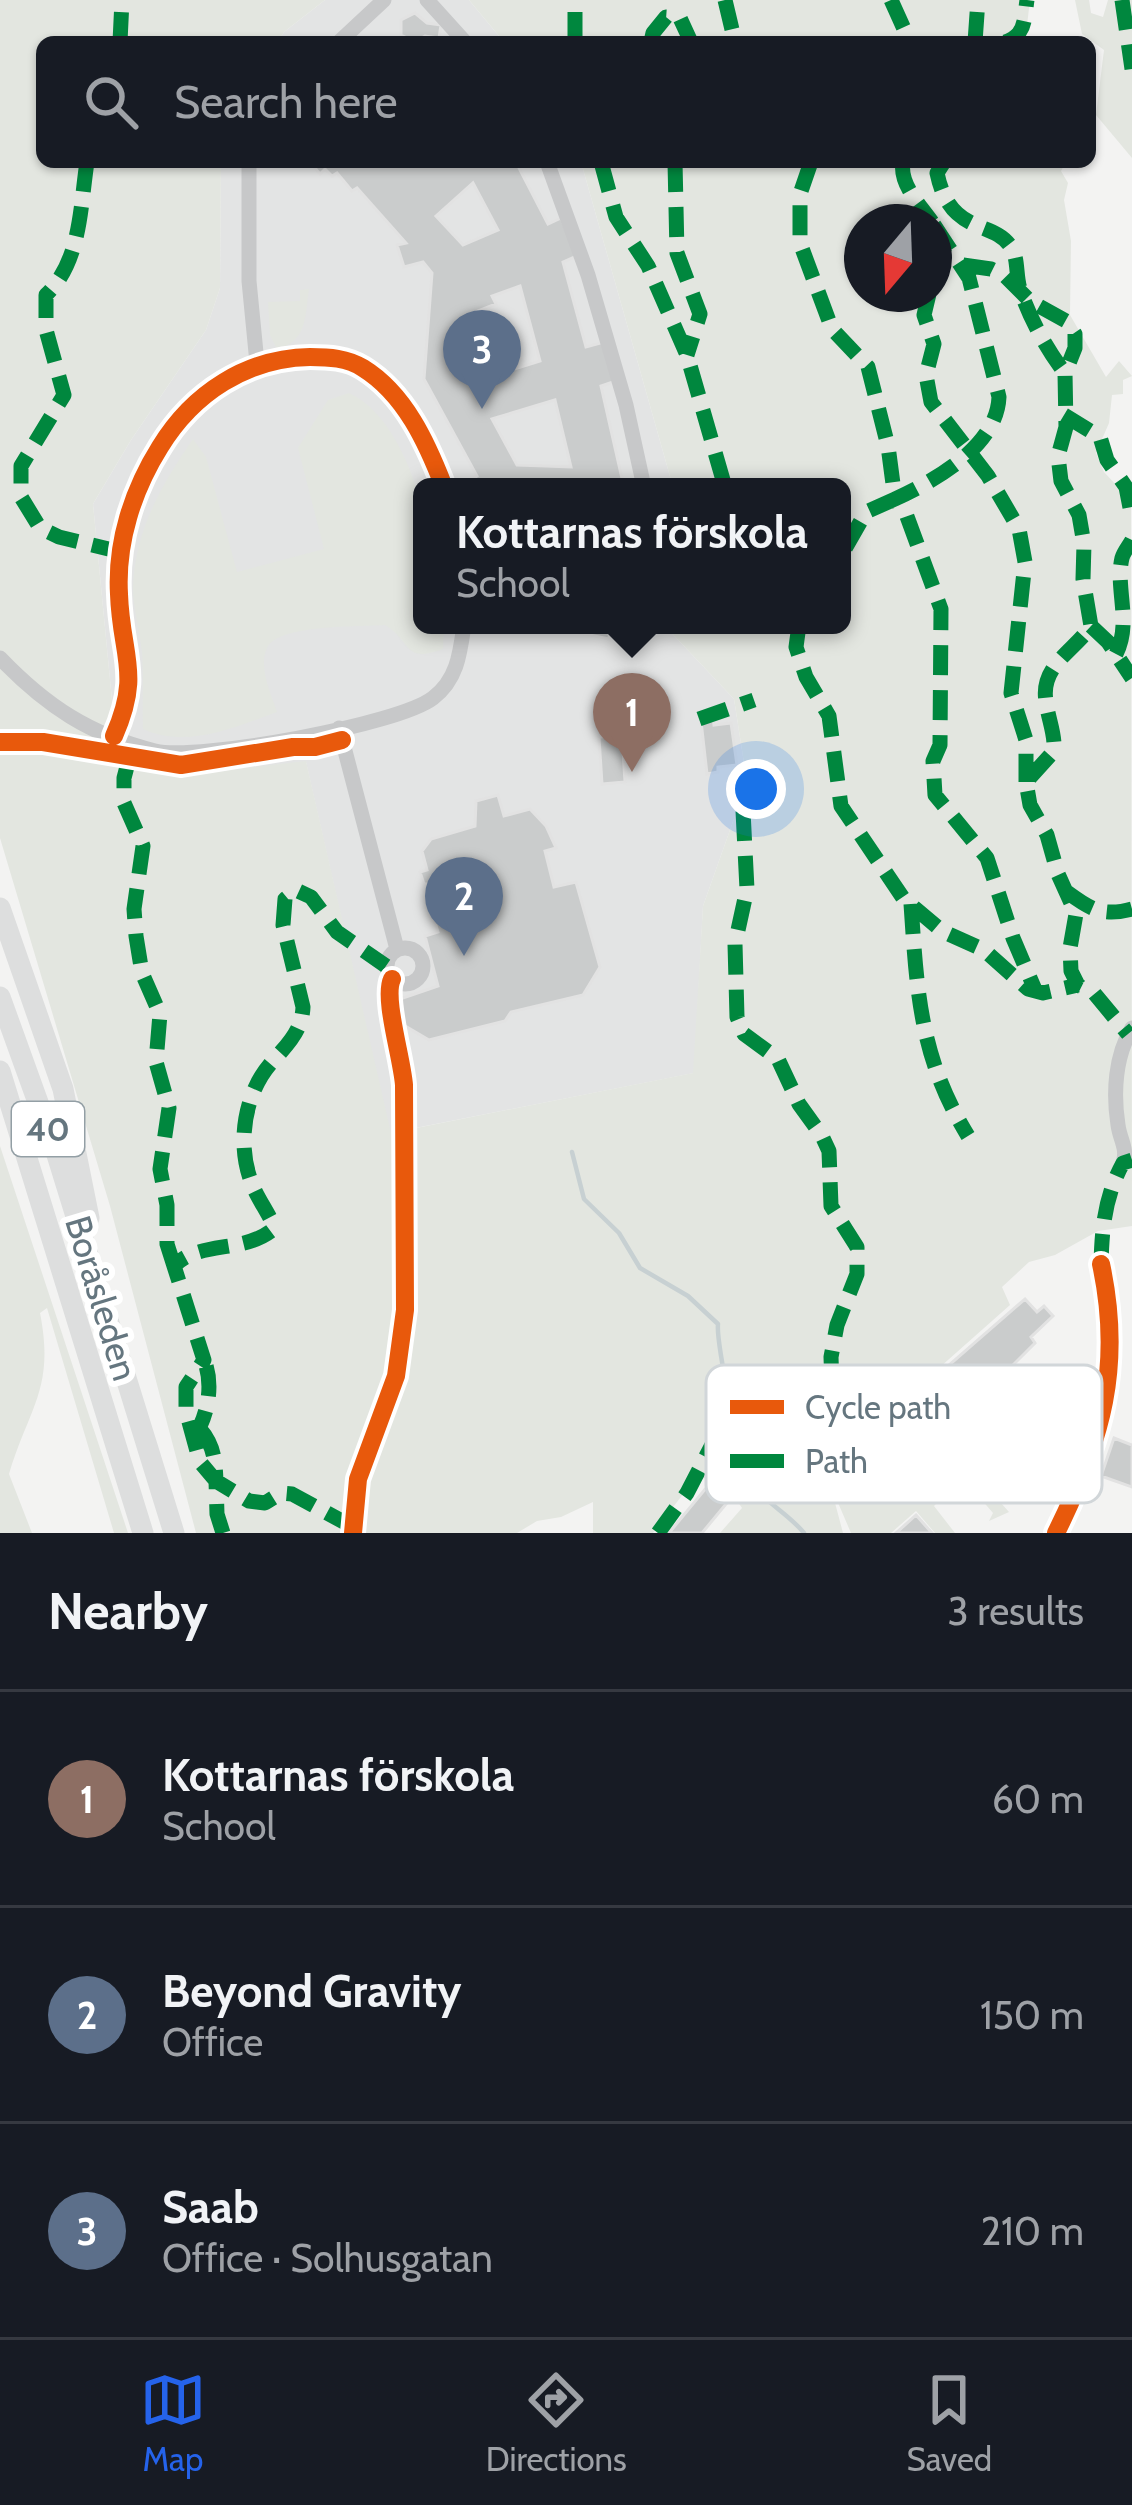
<!DOCTYPE html>
<html lang="en">
<head>
<meta charset="utf-8">
<style>
  :root { --surface:#171b24; --page:#20242c; --text:#f1f3f6; --muted:#9ea1a6; --line:#363941; --accent:#2563eb }
  body { margin:0; font-family:Cabin,sans-serif; background:var(--page); color:var(--text) }
  .compass { position:absolute; left:844px; top:204px; width:108px; height:108px; border-radius:50%; background:var(--surface); box-shadow:0 3px 9px #0004; rotate:199deg }
  .you { position:absolute; left:756px; top:789px; width:42px; height:42px; margin:-30px; border:9px solid #fff; border-radius:50%; background:#1a73e8; box-shadow:0 0 0 18px #1a73e833 }
  .badge { display:grid; place-items:center; width:78px; height:78px; border-radius:50%; background:var(--accent); color:#fff; font-size:39px; font-weight:700 }
  .pin { position:absolute; translate:-50% -99px; filter:drop-shadow(0 3px 6px #0008) }
  .pin::after { content:''; position:absolute; top:63px; width:42px; height:36px; background:inherit; clip-path:polygon(0 0,100% 0,50% 100%) }
  .popup { position:absolute; left:413px; top:478px; width:438px; height:156px; box-sizing:border-box; display:grid; place-content:center; border-radius:18px; background:var(--surface); filter:drop-shadow(0 3px 9px #0005); font-size:39px; white-space:nowrap; color:var(--muted) }
  .popup b { font-size:45px; color:var(--text) }
  .popup::after { content:''; position:absolute; left:50%; top:100%; margin-left:-24px; border:24px solid transparent; border-top-color:var(--surface) }
  .list { margin:0; padding:0; list-style:none }
  h2 { display:flex; justify-content:space-between; align-items:center; height:156px; margin:0; padding:0 48px; font-size:51px }
  h2 small { font-size:39px; font-weight:400; color:var(--muted) }
  .list li { display:grid; grid-template-columns:78px 1fr auto; gap:36px; align-items:center; box-sizing:border-box; height:216px; padding:0 48px; border-top:3px solid var(--line) }
  .list b { display:block; font-size:45px; white-space:nowrap }
  .list p { margin:0; font-size:39px; white-space:nowrap; color:var(--muted) }
  .list em { font-size:39px; font-style:normal; color:var(--muted) }
  .icon { flex:none; width:66px; height:66px; fill:none; stroke:currentColor; stroke-width:2; stroke-linecap:round; stroke-linejoin:round }
  .map { position:relative; flex:none; width:1132px; height:1533px; overflow:hidden }
  .search { position:absolute; background:var(--surface); box-shadow:0 3px 9px #0004; left:36px; right:36px; top:36px; height:132px; display:flex; align-items:center; gap:30px; box-sizing:border-box; padding:0 42px; border-radius:18px; color:var(--muted); font-size:45px }
  .sheet { height:804px; background:var(--surface) }
  nav { display:flex; justify-content:space-around; align-items:center; box-sizing:border-box; height:168px; border-top:3px solid var(--line); background:var(--surface); font-size:33px; color:var(--muted) }
  nav a { display:grid; justify-items:center; gap:6px }
  nav .on { color:var(--accent) }
  .map>svg:first-child { display:block }
  .built { fill:#e3e4e4 }
  .green { fill:#e3e6e0; fill-rule:evenodd }
  .lines { fill:none; stroke-linecap:round; stroke-linejoin:round }
  .stream { stroke:#c7d0d2; stroke-width:4.5 }
  .building { fill:#cacccc; stroke:#e2e2e2; stroke-width:3; fill-rule:evenodd }
  .minor { stroke:#c7c8c9; stroke-width:15 }
  .highway { stroke:#dddede; stroke-width:21 }
  .quiet { stroke:#00873e; stroke-width:15; stroke-dasharray:30 15; stroke-linecap:butt }
  .cycleway-casing { stroke:#fff; stroke-width:26 }
  .cycleway { stroke:#e8590c; stroke-width:18 }
  .labels { text-anchor:middle; stroke-width:12; stroke-linejoin:round; paint-order:stroke }
  .shield { fill:#fff; stroke:#939fa5; stroke-width:3 }
  .shield-label { font-size:33px; font-weight:bold; fill:#65767f }
  .street-label { font-size:36px; fill:#65767f; stroke:#fff }
  .key { fill:#fff; stroke:#d1d6d9; stroke-width:3 }
  .key-label { font-size:33px; fill:#65767f }
</style>
</head>
<body>
<div class="map">
<svg width="1132" height="1533" viewBox="0 0 1132 1533">
  <rect width="100%" height="100%" fill="#f3f3f2"/>
  <path class="built" d="M325,0H469L504,42H278L284,32Z
    M221,162H581L673,487H422V625H664L734,699L747,782L703,906L694,1073L390,1133L306,762L192,774L118,762L93,504L131,440L206,330L220,288Z"/>
  <path class="green" d="M0,0H325L284,32L278,42H42V162H221L220,288L206,330L131,440L93,504L118,762L192,774L306,761L391,1133L693,1073L703,906L747,782L734,699L664,625H842V487H673L581,162H1066L1061,171L1068,183L1064,200L1071,241L1070,315L1106,377L1119,361L1132,376L1123,380V394L1112,395L1109,423L1096,453L1104,472L1131,501L1132,1226L1098,1231L1055,1255L1029,1262L1002,1287L1010,1305L842,1454L866,1485L878,1489L902,1478L924,1477L935,1470L951,1447L1009,1512L989,1521L993,1513L962,1477L934,1506L955,1533H935L916,1511L891,1533H851L830,1484L843,1533H720L742,1508L727,1486L712,1477L694,1480L653,1533H593V1502L561,1517L537,1521L517,1533H196L110,1206L0,838ZM862,222H934V294H862Z
    M469,0H1030L1025,42H504Z
    M1075,0H1089L1091,13L1103,17L1108,0H1132V158L1096,115L1104,50L1082,34Z
    M309,289C305,317 307,342 277,349L270,335L268,302L300,301V290Z
    M349,393C388,410 414,470 422,511C428,546 422,589 422,625H444L443,649C403,664 413,642 385,625C360,627 278,624 267,648C258,667 271,694 277,712C235,727 187,749 143,729C142,704 144,678 142,653C140,631 133,608 133,587C135,530 162,484 193,439L206,457L237,572L324,549L298,448L328,400Z
    M0,1146L128,1533H114L47,1308L40,1313C55,1389 29,1407 9,1474L32,1533H0Z"/>
  <g class="lines">
    <path class="stream" d="M572,1152L584,1199L619,1233L640,1268L688,1296L718,1324C716,1341 741,1467 750,1481C765,1503 788,1513 804,1533"/>
  </g>
  <path class="building" d="M415,13L427,23L441,25L439,38L425,36L415,42L401,35V20Z
    M310,162H527L519,168L548,224L561,218L577,256L563,262L586,347L604,342L616,381L601,386L623,483H639L638,487H469L467,483L477,476L424,379L432,273L423,262L404,267L397,245L406,243L357,188L352,191L337,173L332,176L325,169L320,174ZM473,183L498,230L463,245L436,216ZM520,286L540,361L472,382L466,370L470,314L496,304L492,296ZM555,400L571,467L517,465L492,419Z
    M542,625H610L609,639Z
    M713,718L714,725L731,723L737,765L718,767V772L707,774L701,721Z
    M622,736L625,782L602,784L599,737Z
    M498,795L504,816L530,809L546,826L556,848L545,851L554,887L576,882L600,967L583,995L511,1012L505,1021L429,1040L395,1020L391,1002L438,986L425,936L438,932L435,922L442,920L428,884H424L420,872L427,870L422,851L431,839L475,826L476,801Z
    M1025,1299L1037,1312L1044,1306L1053,1316L1031,1337L1035,1343L1004,1374L1007,1378L1011,1374L1021,1385L1011,1392L1003,1382L920,1455L928,1465L920,1473L910,1463L914,1459L910,1455L876,1482L871,1477L866,1482L847,1454Z
    M1114,1438L1132,1445V1487L1101,1476Z
    M711,1482L731,1498L702,1533H669Z
    M916,1515L932,1533H896Z"/>
  <g class="lines">
    <path class="minor" d="M427,0L465,42
      M339,42L384,0
      M249,162V281L257,363
      M547,162L588,275L626,405L644,487
      M0,658C46,706 90,735 155,751C198,761 398,725 433,698C457,680 460,654 464,625
      M339,728L397,949
      M114,736C142,673 121,656 119,594C116,542 133,490 160,447C193,393 247,358 310,357C329,357 347,358 363,368C405,394 427,443 444,487
      M387 966a18 18 0 1 1 36 0a18 18 0 1 1-36 0Z
      M1123,1163C1128,1149 1120,1140 1118,1125C1113,1093 1115,1056 1132,1028
      M1056,1533C1102,1440 1123,1366 1101,1264"/>
    <path class="highway" d="M0,908L63,1089L89,1218
      M0,997L57,1155L174,1533
      M0,1071L143,1533"/>
    <path class="quiet" d="M725,0L735,42
      M891,0L910,42
      M1122,0L1132,69
      M120,42L122,0
      M575,42V0
      M651,42L653,33L666,17L680,18L691,42
      M975,42L978,0
      M1005,42C1026,35 1024,20 1027,0
      M87,162C80,208 81,261 46,295V330L64,395L21,466V497L40,528L59,537L121,552
      M601,162L616,217L648,266L687,355L725,487
      M675,162L677,253L700,314L687,355
      M811,162L800,194V243L832,329L868,367L888,446L895,499L866,512L842,554
      M903,162C899,184 920,205 932,222
      M944,162L937,173C951,240 997,217 1013,251C1018,261 1016,277 1020,289C1029,317 1047,350 1065,373
      M934,225L969,278L999,397C997,446 936,480 895,499L905,511L941,609L940,745L933,761L935,795L987,858L1013,938L1036,992
      M963,265L991,269L1005,276L1030,301L1066,321L1075,334V348L1065,373L1066,427L1058,456L1061,481L1079,515L1084,544L1083,579L1091,626C1074,651 1040,666 1046,701C1048,719 1055,732 1054,751L1026,782L1030,805L1047,835L1058,874L1076,914L1070,948L1071,971L1078,985L1094,993L1128,1034
      M934,272L947,242
      M929,294L924,315L934,344L926,375L931,402L988,476L1019,529L1025,562L1011,693L1026,740V782
      M1064,415L1100,437L1107,460L1126,487L1132,518
      M799,625L796,647L806,677L829,716L841,806L903,898L942,931L984,950L1028,989L1043,993L1078,985
      M1091,626L1108,642L1132,678
      M1116,654C1132,623 1115,588 1122,558C1124,551 1129,546 1132,540
      M699,719L754,700
      M129,759L124,778V803L143,846L134,909L136,936L142,973L160,1014L156,1062L169,1108L160,1169L167,1205V1244L174,1266
      M743,811L747,889L735,944L737,1017L744,1034L778,1059L799,1104L822,1136L829,1151L831,1206L857,1247V1274L837,1325L831,1357L832,1385
      M1067,892C1090,909 1103,917 1132,909
      M911,904C917,993 920,1058 968,1136
      M1101,1264C1102,1227 1105,1196 1123,1163L1132,1160
      M200,1429C214,1445 215,1460 216,1481L249,1501L265,1503L281,1493L292,1494L353,1527
      M193,1438C208,1417 214,1384 204,1360
      M223,1533L217,1514L216,1481L200,1462L186,1411V1387L204,1360L174,1266C198,1241 242,1253 271,1231L273,1224C266,1209 256,1196 251,1181C237,1144 244,1094 271,1063C286,1046 302,1032 303,1007L283,925L285,899L296,890L311,897L337,932L386,966
      M658,1533L687,1493L729,1412L754,1426L815,1419"/>
    <defs>
      <path id="cycleway" d="M114,736C142,673 121,656 119,594C116,542 133,490 160,447C193,393 247,358 310,357C329,357 347,358 363,368C405,394 427,443 444,487
        M0,742H43L181,765L293,747H315L342,740
        M353,1533L358,1479L396,1376L405,1310L404,1085C402,1058 383,998 392,979
        M1056,1533C1102,1440 1123,1366 1101,1264"/>
    </defs>
    <use href="#cycleway" class="cycleway-casing"/>
    <use href="#cycleway" class="cycleway"/>
  </g>
  <g class="labels">
    <rect class="shield" x="12" y="1102" width="72" height="54" rx="9"/>
    <g class="shield-label">
      <text x="48" y="1141">40</text>
    </g>
    <g class="street-label">
      <text transform="translate(102 1298) rotate(73)" y="13">Boråsleden</text>
    </g>
  </g>
  <rect x="706" y="1365" width="396" height="138" rx="18" class="key"/>
  <rect x="730" y="1400" width="54" height="14" fill="#e8590c"/>
  <rect x="730" y="1454" width="54" height="14" fill="#00873e"/>
  <g class="key-label">
    <text x="805" y="1419">Cycle path</text>
    <text x="805" y="1473">Path</text>
  </g>
</svg>
<svg class="compass" viewBox="-18 -18 36 36"><path d="M0-13l5 13h-10z" fill="#e53935"/><path d="M0 13l5-13h-10z" fill="#9ea1a6"/></svg>
<div class="you"></div>
<div class="pin badge" style="left:632px;top:772px;background:#8d6e63">1</div>
<div class="popup"><b>Kottarnas förskola</b>School</div>
<div class="pin badge" style="left:464px;top:956px;background:#5c6f8a">2</div>
<div class="pin badge" style="left:482px;top:409px;background:#5c6f8a">3</div>
<div class="search"><svg class="icon" aria-label="search" viewBox="0 0 24 24"><circle cx="10" cy="10" r="6"/><path d="M15 15l6 6"/></svg>Search here</div>
</div>
<section class="sheet">
<h2>Nearby<small>3 results</small></h2>
<ul class="list">
<li><span class="badge" style="background:#8d6e63">1</span><div><b>Kottarnas förskola</b><p>School</p></div><em>60 m</em></li>
<li><span class="badge" style="background:#5c6f8a">2</span><div><b>Beyond Gravity</b><p>Office</p></div><em>150 m</em></li>
<li><span class="badge" style="background:#5c6f8a">3</span><div><b>Saab</b><p>Office · Solhusgatan</p></div><em>210 m</em></li>
</ul>
</section>
<nav>
<a class="on"><svg class="icon" aria-label="map" viewBox="0 0 24 24"><path d="M3 6l6-2 6 2 6-2v14l-6 2-6-2-6 2zM9 4v14M15 6v14"/></svg>Map</a>
<a><svg class="icon" aria-label="directions" viewBox="0 0 24 24"><path d="M12 3l9 9-9 9-9-9zM9 14v-3h6M13 9l2 2-2 2"/></svg>Directions</a>
<a><svg class="icon" aria-label="saved" viewBox="0 0 24 24"><path d="M7 4h10v16l-5-4-5 4z"/></svg>Saved</a>
</nav>
</body>
</html>
